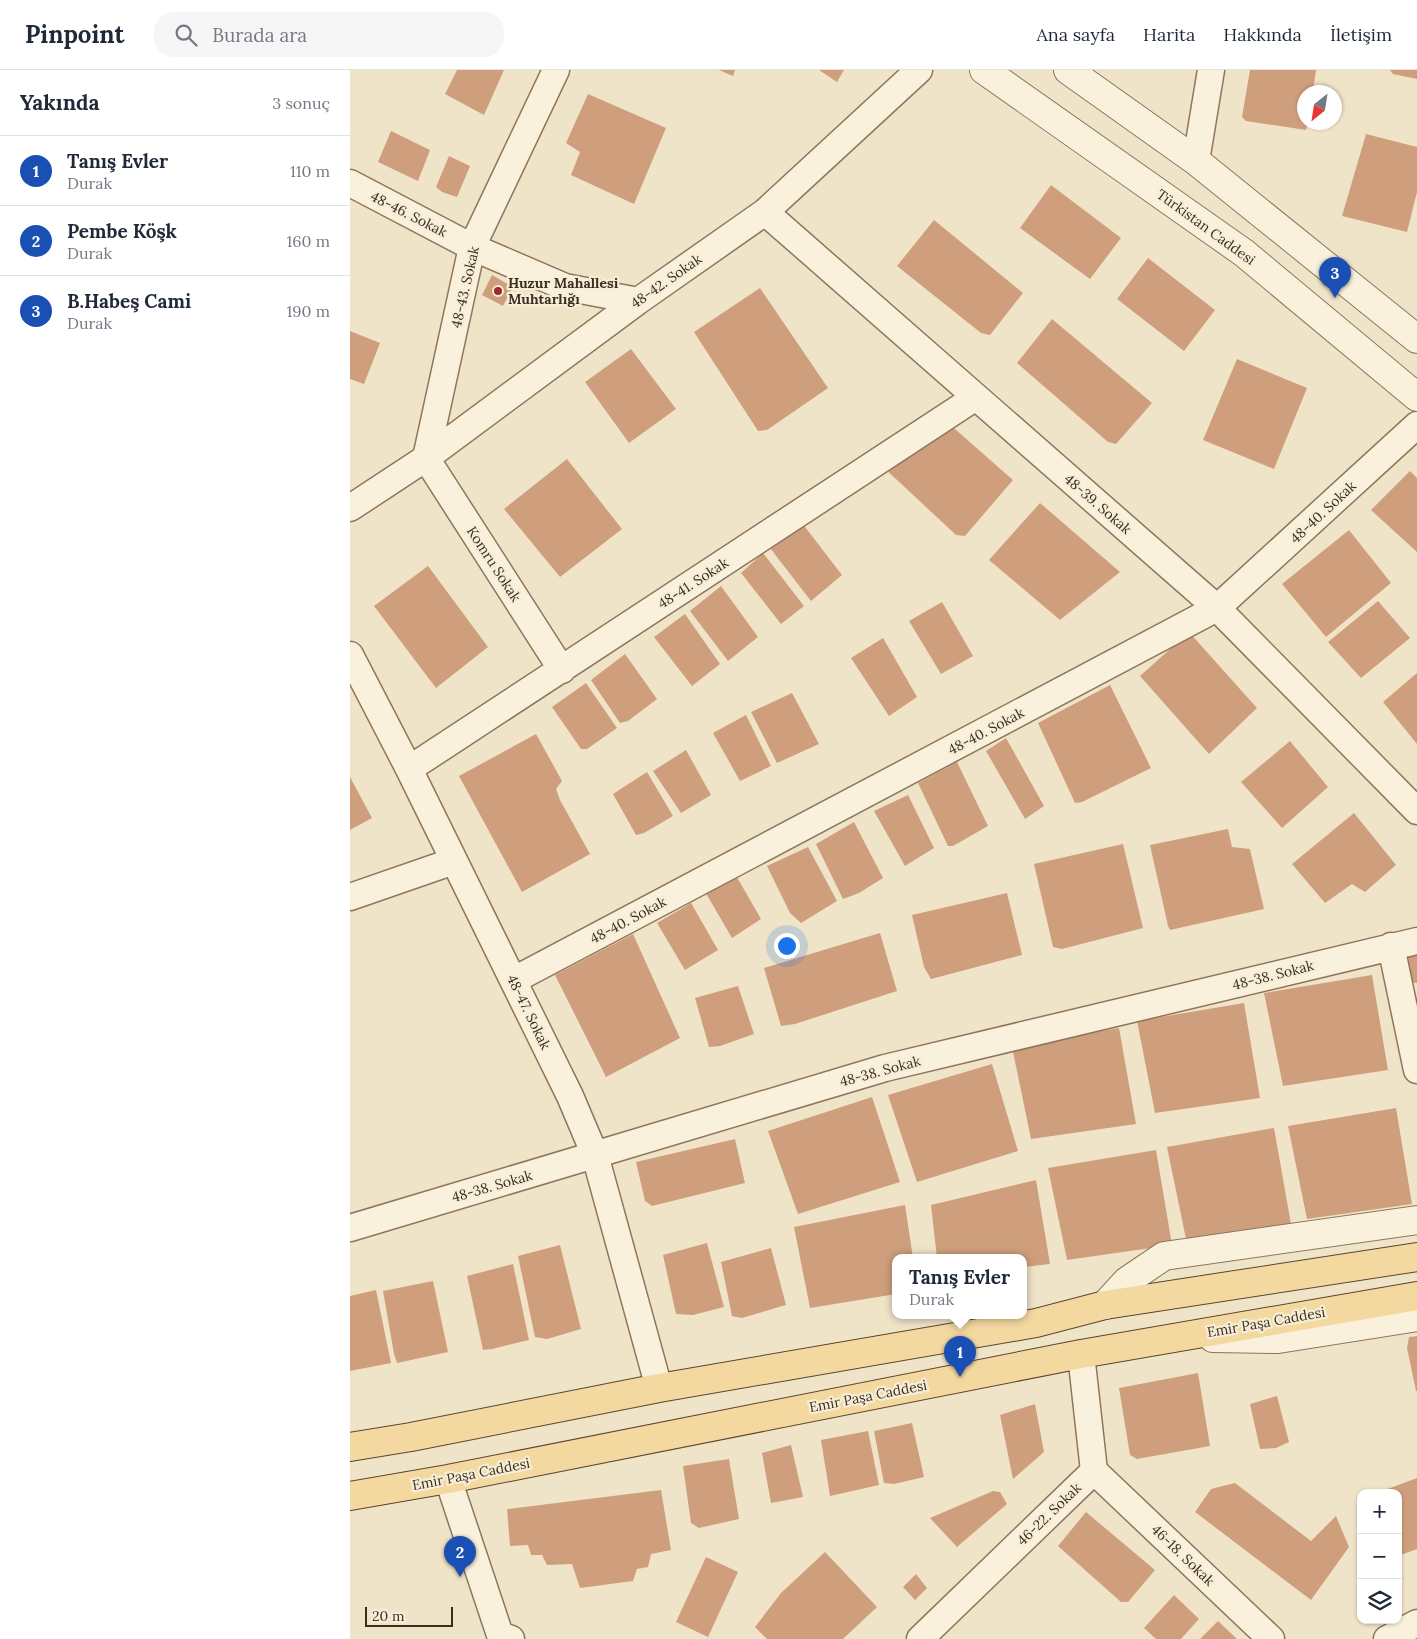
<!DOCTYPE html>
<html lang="tr">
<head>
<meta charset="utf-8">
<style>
  :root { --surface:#fff; --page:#f6f6f7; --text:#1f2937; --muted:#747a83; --line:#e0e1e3; --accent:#9e2a2b }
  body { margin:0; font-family:Lora,serif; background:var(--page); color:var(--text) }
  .controls { position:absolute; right:15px; bottom:15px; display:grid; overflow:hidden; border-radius:10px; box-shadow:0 1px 4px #0004 }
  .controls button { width:45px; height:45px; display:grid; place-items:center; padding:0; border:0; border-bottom:1px solid var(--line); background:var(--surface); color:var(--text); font:25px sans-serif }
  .compass { position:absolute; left:947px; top:15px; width:45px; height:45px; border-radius:50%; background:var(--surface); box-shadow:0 1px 4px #0004; rotate:210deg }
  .scale { position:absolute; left:15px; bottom:12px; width:88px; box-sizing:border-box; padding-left:5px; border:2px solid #3d2e20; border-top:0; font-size:14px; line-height:18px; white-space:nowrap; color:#3d2e20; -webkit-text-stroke:4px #f7eed8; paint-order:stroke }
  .you { position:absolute; left:436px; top:875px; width:18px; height:18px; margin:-12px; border:4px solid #fff; border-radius:50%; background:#1a73e8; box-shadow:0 0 0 8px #1a73e833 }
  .badge { display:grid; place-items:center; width:32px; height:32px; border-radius:50%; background:var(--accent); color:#fff; font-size:16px; font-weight:700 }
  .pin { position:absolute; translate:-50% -41px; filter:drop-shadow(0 1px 2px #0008) }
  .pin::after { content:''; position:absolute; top:26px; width:18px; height:15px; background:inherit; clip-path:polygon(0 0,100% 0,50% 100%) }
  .popup { position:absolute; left:542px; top:1184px; width:135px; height:65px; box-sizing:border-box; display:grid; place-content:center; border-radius:10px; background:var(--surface); filter:drop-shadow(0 1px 4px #0005); font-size:16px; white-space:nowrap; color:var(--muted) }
  .popup b { font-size:19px; color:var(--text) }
  .popup::after { content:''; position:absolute; left:50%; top:100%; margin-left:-10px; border:10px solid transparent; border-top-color:var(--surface) }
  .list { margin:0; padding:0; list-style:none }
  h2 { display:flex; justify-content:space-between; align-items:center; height:65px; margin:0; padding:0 20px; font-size:21px }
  h2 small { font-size:16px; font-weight:400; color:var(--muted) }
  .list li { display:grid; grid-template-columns:32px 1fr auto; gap:15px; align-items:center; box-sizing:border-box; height:70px; padding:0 20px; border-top:1px solid var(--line) }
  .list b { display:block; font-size:19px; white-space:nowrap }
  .list p { margin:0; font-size:16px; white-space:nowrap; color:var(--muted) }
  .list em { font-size:16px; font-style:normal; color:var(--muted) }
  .icon { flex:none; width:28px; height:28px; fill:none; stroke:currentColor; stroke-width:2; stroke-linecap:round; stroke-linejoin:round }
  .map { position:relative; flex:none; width:1067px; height:1569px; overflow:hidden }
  header { display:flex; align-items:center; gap:30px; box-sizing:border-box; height:70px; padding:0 25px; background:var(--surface); border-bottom:1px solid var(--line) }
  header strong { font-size:24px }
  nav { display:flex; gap:28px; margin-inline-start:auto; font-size:18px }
  .search { width:350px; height:45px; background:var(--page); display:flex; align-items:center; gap:12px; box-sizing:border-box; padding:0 18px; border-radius:20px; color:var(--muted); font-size:19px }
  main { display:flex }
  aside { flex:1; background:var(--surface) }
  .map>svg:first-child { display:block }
  .building { fill:#cf9f7d }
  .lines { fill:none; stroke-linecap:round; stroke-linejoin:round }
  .minor-casing { stroke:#8d765c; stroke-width:29 }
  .tertiary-casing { stroke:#8d765c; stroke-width:30 }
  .primary-casing { stroke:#5b4430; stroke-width:30 }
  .minor { stroke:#faf1dc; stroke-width:26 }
  .tertiary { stroke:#faf1dc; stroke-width:28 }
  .primary { stroke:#f3d9a0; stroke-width:28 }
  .poi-dot { fill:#9e2a2b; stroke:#f7eed8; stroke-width:2 }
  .labels { text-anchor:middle; stroke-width:4.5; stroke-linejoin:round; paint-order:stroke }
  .street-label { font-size:14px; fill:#3d2e20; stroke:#f7eed8 }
  .poi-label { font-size:14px; font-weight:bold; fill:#3d2e20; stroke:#f7eed8; text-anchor:start }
</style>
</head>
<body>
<header>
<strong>Pinpoint</strong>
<div class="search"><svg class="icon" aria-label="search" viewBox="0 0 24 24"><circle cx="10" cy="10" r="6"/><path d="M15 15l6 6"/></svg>Burada ara</div>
<nav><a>Ana sayfa</a><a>Harita</a><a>Hakkında</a><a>İletişim</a></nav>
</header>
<main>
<aside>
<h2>Yakında<small>3 sonuç</small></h2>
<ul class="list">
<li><span class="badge" style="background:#1a4fb4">1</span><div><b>Tanış Evler</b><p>Durak</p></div><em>110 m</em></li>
<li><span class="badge" style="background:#1a4fb4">2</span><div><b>Pembe Köşk</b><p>Durak</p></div><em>160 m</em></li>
<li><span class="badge" style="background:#1a4fb4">3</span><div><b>B.Habeş Cami</b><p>Durak</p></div><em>190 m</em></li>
</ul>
</aside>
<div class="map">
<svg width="1067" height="1569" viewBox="0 0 1067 1569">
  <rect width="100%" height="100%" fill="#f0e4c8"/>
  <path class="building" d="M107,0H154L134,45L95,24Z
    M369,0H385L383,6Z
    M469,0H494L487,12Z
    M900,0H966L963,22H954V52H958L956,60L896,51L892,47Z
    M1040,0H1067V9L1043,4Z
    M238,24L316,58L284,134L221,105L230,82L216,73Z
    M41,61L80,80L68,111L28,92Z
    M1016,64L1067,77V122L1057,162L992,146Z
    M99,86L120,96L107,127L92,122L86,117Z
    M701,115L771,168L740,209L670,158Z
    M584,150L673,223L640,265L631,263L547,196Z
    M798,188L865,240L834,281L767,229Z
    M142,205L163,217L153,236L132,225Z
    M410,218L478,318L417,360L408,361L344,262Z
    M702,249L802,333L766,374L758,372L667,293Z
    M0,261L30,273L14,314L0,309Z
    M281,279L326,339L279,373L235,312Z
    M887,289L957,318L924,399L853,370Z
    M589,345L663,410L615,466L606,465L531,395Z
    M217,389L272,459L210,507L154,439Z
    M1060,401L1067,408V482L1021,440Z
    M690,433L770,502L710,550L639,490Z
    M452,453L492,505L461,531L420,478Z
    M999,460L1041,513L976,567L932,514Z
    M413,483L454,536L431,554L391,503Z
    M78,496L138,577L86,618L24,536Z
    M371,516L408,567L378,591L340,541Z
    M1028,531L1060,568L1011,608L978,572Z
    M592,532L623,586L591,604L559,551Z
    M335,544L370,594L342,616L304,567Z
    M839,562L907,638L859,684L790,606Z
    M533,568L567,627L539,646L501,588Z
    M275,584L307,629L278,651L270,653L241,610Z
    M1067,603V674L1033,632Z
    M236,613L267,658L237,679H231L202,637Z
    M760,615L801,698L732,732L725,733L688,653Z
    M442,623L469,674L427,693L401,642Z
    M396,645L421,696L390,711L363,663Z
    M186,664L212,711L206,719L210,730L240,784L172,822L109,706Z
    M656,668L694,736L675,749L636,681Z
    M940,671L978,717L932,758L891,712Z
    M336,680L361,725L331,743L303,701Z
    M607,692L638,756L603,776H598L568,713Z
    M297,702L323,746L294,763L286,765L263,724Z
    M0,707L22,748L0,760Z
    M558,725L584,778L555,796L524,741Z
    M1004,743L1046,795L1015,822L1002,814L975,833L942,794Z
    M504,752L533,808L509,823L493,829L466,774Z
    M878,759L882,777L900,779L914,839L820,860L818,856L800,775Z
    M773,774L793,858L712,879L703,877L684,794Z
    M458,777L487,831L451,853L440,843L417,796Z
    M384,802L411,849L382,868L354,820Z
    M657,823L672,885L581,909L574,897L562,845Z
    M341,833L368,880L335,900L307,853Z
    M530,863L547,921L445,954L431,956L414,898Z
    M283,864L330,968L256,1007L205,905Z
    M1067,876V913H1065L1061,911L1057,878Z
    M1022,905L1038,1000L933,1016L914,923Z
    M388,916L404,964L370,976L359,977L345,928Z
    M894,933L910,1028L805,1043L787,951Z
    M769,958L786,1054L681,1069L662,977Z
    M642,994L668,1081L567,1112L538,1025Z
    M522,1027L550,1112L448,1144L418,1061Z
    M1046,1038L1062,1134L957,1149L938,1056Z
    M924,1058L941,1154L836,1169L817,1077Z
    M385,1069L395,1113L302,1136L295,1131L286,1092Z
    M806,1080L822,1175L717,1190L698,1098Z
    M686,1110L700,1194L674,1197V1188H587L581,1135Z
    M555,1135L563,1188H546V1224L460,1238L444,1157Z
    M357,1173L374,1237L343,1245L326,1244L313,1185Z
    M210,1175L231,1259L197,1269L185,1267L168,1186Z
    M421,1178L436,1235L392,1248L382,1246L371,1192Z
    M163,1194L179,1270L142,1279L133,1280L117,1206Z
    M83,1211L98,1282L47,1293L44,1284L33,1221Z
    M26,1220L41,1293L0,1301V1226Z
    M1067,1266V1321H1066L1057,1278L1059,1267Z
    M848,1303L860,1376L787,1389L780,1385L769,1318Z
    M927,1326L939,1372L926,1378L910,1379L900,1334Z
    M685,1334L694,1382L663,1409L650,1345Z
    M562,1353L574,1407L544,1414L534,1413L524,1361Z
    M518,1361L529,1415L480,1426L471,1370Z
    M441,1375L453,1427L421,1433L412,1383Z
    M379,1389L389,1449L349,1458L341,1453L333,1396Z
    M1067,1408V1479L1048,1486V1423H1027Z
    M885,1413L961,1471L986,1446L999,1477L961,1530L845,1442L861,1419Z
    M311,1420L321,1480L301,1484L298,1497L287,1499L283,1511L230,1518L222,1494L197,1495L192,1485H181L178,1475L160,1476L157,1439Z
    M643,1421L650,1422L657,1434L607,1477L580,1448Z
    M736,1442L805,1500L778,1532H771L708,1476Z
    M475,1482L527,1537L493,1569H417L405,1557L431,1523Z
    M356,1487L388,1502L358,1567L326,1552Z
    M566,1504L577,1518L565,1530L553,1517Z
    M824,1525L849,1549L831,1569H806L794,1558Z
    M868,1551L887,1569H850Z"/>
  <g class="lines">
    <defs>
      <path id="minor" d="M206,0L122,177L76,388L212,600
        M846,91L861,0
        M0,113L122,177L215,217L288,231
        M415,142L867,538L1067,741
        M0,438L76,388L288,231L415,142L569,0
        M0,585L59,699L220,1026L245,1085L309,1318
        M59,699L626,327
        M0,827L104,791
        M1041,876L1067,1000
        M164,910L867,538L1067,355
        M0,1158L535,998L1067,871
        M744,1401L921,1569
        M98,1409L150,1565L161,1569
        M570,1569L744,1401L731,1284
        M1037,1569L1067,1553"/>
      <path id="tertiary" d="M634,0L894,183L1067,327
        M718,0L846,91L1067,269
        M755,1235L777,1211L814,1186L1067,1150
        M863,1268L928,1269L1067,1247"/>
      <path id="primary" d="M0,1377L61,1367L309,1318L686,1253L755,1235L1067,1187
        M0,1426L98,1409L731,1284L1067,1226"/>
    </defs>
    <use href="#minor" class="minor-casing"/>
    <use href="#tertiary" class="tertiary-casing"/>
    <use href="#primary" class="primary-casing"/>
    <use href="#minor" class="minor"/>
    <use href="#tertiary" class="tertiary"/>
    <use href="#primary" class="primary"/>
  </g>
  <circle class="poi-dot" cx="148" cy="221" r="5"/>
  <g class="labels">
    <g class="street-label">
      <text transform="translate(59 144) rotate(27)" y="5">48-46. Sokak</text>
      <text transform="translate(856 157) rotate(36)" y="5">Türkistan Caddesi</text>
      <text transform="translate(316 211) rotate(-35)" y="5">48-42. Sokak</text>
      <text transform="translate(115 217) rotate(-77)" y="5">48-43. Sokak</text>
      <text transform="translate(748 434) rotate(41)" y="5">48-39. Sokak</text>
      <text transform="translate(973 442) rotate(-43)" y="5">48-40. Sokak</text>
      <text transform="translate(144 494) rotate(57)" y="5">Komru Sokak</text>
      <text transform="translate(343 513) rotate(-33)" y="5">48-41. Sokak</text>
      <text transform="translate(636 661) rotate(-28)" y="5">48-40. Sokak</text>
      <text transform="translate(278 850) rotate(-28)" y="5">48-40. Sokak</text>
      <text transform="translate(923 905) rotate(-14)" y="5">48-38. Sokak</text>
      <text transform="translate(179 942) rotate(64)" y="5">48-47. Sokak</text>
      <text transform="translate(530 1001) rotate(-15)" y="5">48-38. Sokak</text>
      <text transform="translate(142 1116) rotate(-16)" y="5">48-38. Sokak</text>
      <text transform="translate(916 1252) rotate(-10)" y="5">Emir Paşa Caddesi</text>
      <text transform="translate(518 1326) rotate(-11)" y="5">Emir Paşa Caddesi</text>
      <text transform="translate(121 1404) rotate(-11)" y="5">Emir Paşa Caddesi</text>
      <text transform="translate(699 1444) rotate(-44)" y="5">46-22. Sokak</text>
      <text transform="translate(833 1485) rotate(44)" y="5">46-18. Sokak</text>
    </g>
    <g class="poi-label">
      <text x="158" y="218">Huzur Mahallesi<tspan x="158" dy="16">Muhtarlığı</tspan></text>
    </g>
  </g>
</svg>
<div class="controls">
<button>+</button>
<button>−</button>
<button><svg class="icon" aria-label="layers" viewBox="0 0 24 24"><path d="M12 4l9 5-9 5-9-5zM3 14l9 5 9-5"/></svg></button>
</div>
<svg class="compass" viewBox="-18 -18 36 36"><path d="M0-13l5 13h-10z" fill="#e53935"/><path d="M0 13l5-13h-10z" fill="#747a83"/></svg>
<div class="scale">20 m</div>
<div class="you"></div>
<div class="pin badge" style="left:610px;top:1307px;background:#1a4fb4">1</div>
<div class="popup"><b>Tanış Evler</b>Durak</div>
<div class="pin badge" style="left:110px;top:1507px;background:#1a4fb4">2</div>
<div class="pin badge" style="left:985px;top:228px;background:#1a4fb4">3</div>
</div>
</main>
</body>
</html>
